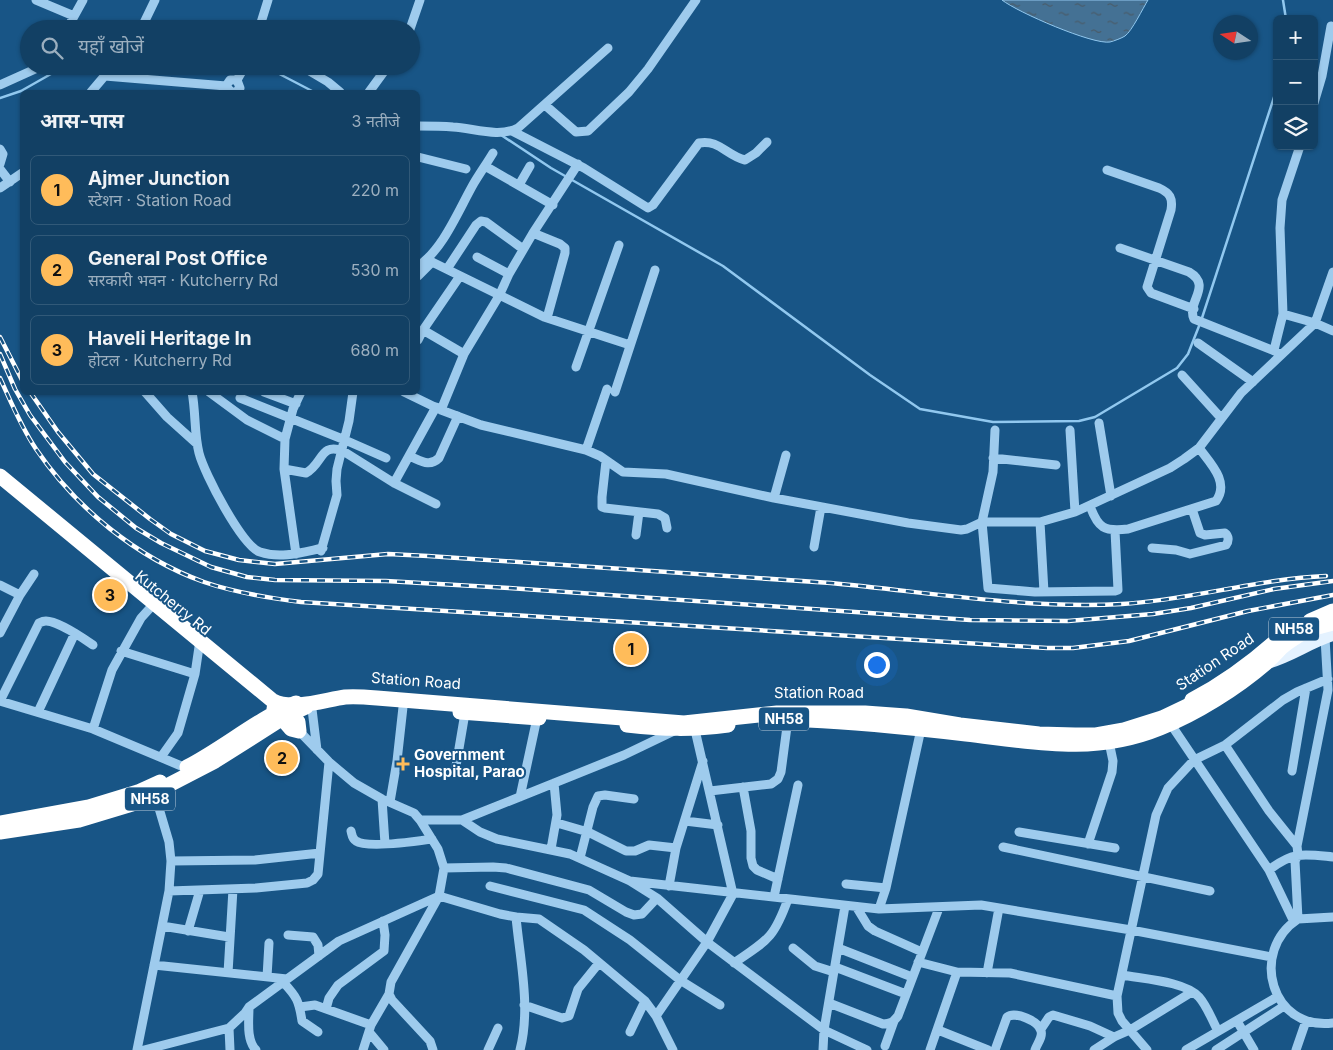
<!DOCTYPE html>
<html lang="hi">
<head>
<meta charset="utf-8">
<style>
  :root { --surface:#124064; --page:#1f4b6d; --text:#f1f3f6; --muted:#9cafbf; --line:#315978; --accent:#ffbc5a }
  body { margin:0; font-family:Inter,"Noto Sans Devanagari",sans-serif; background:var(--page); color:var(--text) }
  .controls { position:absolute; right:15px; top:15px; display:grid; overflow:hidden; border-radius:8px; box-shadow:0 1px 4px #0004 }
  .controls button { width:45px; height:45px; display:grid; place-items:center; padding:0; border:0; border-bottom:1px solid var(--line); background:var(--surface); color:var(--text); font:25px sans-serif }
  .compass { position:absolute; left:1213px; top:15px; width:45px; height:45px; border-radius:50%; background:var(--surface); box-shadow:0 1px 4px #0004; rotate:282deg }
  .you { position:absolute; left:876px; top:664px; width:18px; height:18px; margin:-12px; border:4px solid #fff; border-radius:50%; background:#1a73e8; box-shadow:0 0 0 8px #1a73e833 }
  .badge { display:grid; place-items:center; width:32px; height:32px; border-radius:50%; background:var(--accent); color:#111; font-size:16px; font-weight:700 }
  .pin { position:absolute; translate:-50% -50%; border:2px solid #fff; box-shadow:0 1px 5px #0006 }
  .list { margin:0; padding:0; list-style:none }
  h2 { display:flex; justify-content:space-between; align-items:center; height:65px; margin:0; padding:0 20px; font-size:21px }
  h2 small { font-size:16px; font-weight:400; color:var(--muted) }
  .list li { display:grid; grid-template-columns:32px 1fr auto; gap:15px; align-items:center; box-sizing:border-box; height:70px; margin:0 10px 10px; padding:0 10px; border:1px solid var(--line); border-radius:8px }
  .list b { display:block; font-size:19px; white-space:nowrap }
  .list p { margin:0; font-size:16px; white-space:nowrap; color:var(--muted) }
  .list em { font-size:16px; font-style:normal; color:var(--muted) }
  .icon { flex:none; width:28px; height:28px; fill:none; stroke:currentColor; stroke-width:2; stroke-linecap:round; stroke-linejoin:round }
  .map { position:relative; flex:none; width:1333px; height:1050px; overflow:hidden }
  .search { position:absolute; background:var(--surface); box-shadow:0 1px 4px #0004; left:20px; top:20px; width:400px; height:55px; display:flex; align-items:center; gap:12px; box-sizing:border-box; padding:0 18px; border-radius:28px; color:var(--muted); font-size:19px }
  .panel { position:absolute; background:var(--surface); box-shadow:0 1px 4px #0004; left:20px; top:90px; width:400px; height:305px; border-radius:8px }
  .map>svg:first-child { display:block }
  .water { fill:url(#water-ripples); stroke:#91c8ef }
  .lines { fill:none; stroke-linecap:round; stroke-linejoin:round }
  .stream { stroke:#91c8ef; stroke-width:2.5 }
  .minor { stroke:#9ecbed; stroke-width:9 }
  .major { stroke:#e4f2ff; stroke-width:12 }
  .highway { stroke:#fff; stroke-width:15 }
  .rail-casing { stroke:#fff; stroke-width:4.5 }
  .rail { stroke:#185586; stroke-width:2.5; stroke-dasharray:8; stroke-linecap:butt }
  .highway-bridge { stroke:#fff; stroke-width:15 }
  .poi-dot { fill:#ffbc5a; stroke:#185586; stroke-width:2 }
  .labels { text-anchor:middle; stroke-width:4; stroke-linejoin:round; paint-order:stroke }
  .shield { fill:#185586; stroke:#baccdb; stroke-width:1 }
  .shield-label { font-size:14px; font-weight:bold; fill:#fff }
  .street-label { font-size:15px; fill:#fff; stroke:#185586 }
  .poi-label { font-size:15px; font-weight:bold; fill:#fff; stroke:#185586; text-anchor:start }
</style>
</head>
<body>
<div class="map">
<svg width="1333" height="1050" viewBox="0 0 1333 1050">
  <defs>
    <pattern id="water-ripples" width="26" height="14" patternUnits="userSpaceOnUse" patternTransform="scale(1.25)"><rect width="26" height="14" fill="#447194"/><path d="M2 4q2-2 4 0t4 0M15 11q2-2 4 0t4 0" fill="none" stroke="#495b69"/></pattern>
  </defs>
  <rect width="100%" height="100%" fill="#185586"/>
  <path class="water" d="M1002,0H1148C1143,8 1132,31 1125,36C1122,38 1114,41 1110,42C1093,45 1017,12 1002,0Z"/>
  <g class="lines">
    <path class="stream" d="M1283,0L1286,19
      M264,66L314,92
      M0,98L21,91L65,66
      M501,135L551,168L723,266L870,375L920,409L993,422L1079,421L1095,417L1177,368L1188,354L1201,321L1277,88"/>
    <path class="minor" d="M36,0L74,16
      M67,29L83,0
      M141,29L155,0
      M259,29L268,0
      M410,29L420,0
      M301,66L328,82L340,92
      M105,76L226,86L231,92H236
      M237,80L245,66
      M0,85L42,66
      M226,86L230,80H237L240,88L236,92
      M91,92L113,66
      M369,92L388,66
      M1314,103L1322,76L1331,26
      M545,105L576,132L588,131L629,92L648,69L696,0
      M418,126C429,126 441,126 453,127C473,128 499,138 518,128L608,48
      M512,131L584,168L648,208L653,205L699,143C719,139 727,156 745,160L756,153L767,142
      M0,149L3,154L0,164
      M418,157L466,169
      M485,166L553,205
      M0,169L10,182
      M1107,170L1159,188C1170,193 1173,198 1171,210L1147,287L1151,293L1194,309
      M519,185L530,166
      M0,188L22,173
      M533,233L560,244L565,248V253L547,318
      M1120,248L1189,272C1213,286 1186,302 1194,319L1282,354
      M477,257L509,274
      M432,262L544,317L630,345
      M418,266C443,250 459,209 474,183C480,173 487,163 493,153
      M447,269L476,225L481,221L486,222L523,249
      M418,276L432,262L431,261
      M460,276L423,330L464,354
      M1283,314L1315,323L1333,331
      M418,340L423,330
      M1198,343L1253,382
      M1274,350L1283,314L1280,228L1282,200L1300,146
      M576,367L619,245
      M1182,375L1221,418
      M145,392L167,417L197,444
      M192,392C196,413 194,433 199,453C204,473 242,546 260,552C281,559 303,552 323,548
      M209,392L247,420L285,439
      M264,392L296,404
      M404,392L441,410L481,425L586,450L600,456L623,472L666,474L774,498L908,523L961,530L967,529L982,522H1040L1075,512L1170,468L1184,459L1199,448L1241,393L1315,323L1333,272
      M615,392L655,270
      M240,398L345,440L386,458
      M441,410L464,354L499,296L509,274L533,233L578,164
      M1099,423L1111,496
      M995,430L993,472L982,522L988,588L1035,592L1115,591L1118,590L1115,531
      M1070,430L1075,512
      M586,450L607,389
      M409,456C420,460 429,468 439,458L458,416
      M993,458L1056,465
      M606,461L602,497V507L605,508L658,514L665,518L667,528
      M284,469L306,473C323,464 320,442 343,451L394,483L436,504
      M394,483L436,407
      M774,498L786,455
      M1090,506C1098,528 1104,532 1128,529L1216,501C1230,482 1210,463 1199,448
      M1040,522L1044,592
      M636,535L639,512
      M814,547L821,507
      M1152,548L1176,550L1190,554L1226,545C1229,541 1229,536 1225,533L1205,535L1200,533L1192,509
      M321,551L337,495L336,481L337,469L349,421L353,392
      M296,554L284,469L285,439L293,409L301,392
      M0,585L20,595
      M0,633L20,595L34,574
      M121,651L195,674
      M0,701L93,729L186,768
      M0,701L39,623C41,622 44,621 46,621C57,621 83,638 93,645
      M311,701L317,750
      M38,712L75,633
      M93,729L112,670L141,618L151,607
      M1174,729L1269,870L1294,922
      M299,731L329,762L354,783L382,799L414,813L420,820L438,849L444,868L439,896L391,982L389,994L392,1000L430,1041L433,1050
      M1225,745L1269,811L1297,846
      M161,757L178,733L195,674L199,647
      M1292,771L1306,688
      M455,772L465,713
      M743,787L751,831V858L753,866L757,870L778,879
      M710,791L771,784L778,779L781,772L788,719
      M520,797L537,718
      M382,799L385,844
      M390,802L397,761L403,707
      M420,820H462L624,755L674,731
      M462,820L480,832L497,839L570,854L630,881L657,898L707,942L824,1030L867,1050
      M685,821L718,825
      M557,823L588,832L626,851H635L649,845L676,848
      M351,831C352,835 352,839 356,841C367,849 418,841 432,839
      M1019,832L1115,848
      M1088,844L1112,772L1113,761L1109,742
      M1003,847L1210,891
      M551,849L557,815L554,783
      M580,858L593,807L598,796L605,795L634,799
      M171,861L255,860L320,853
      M444,868L493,867L506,868L589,890L626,912L634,915L642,914L657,898
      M1269,870C1293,851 1304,854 1333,857
      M630,881L879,909L981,905L1131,930L1272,957
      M846,884L886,888
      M490,886L584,910L630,940L680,980L720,1005
      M669,886L676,848L703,761
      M169,891L256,888L307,883L313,880L318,874L329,762
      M774,897L798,785
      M857,908L868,926L875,931L922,952
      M879,909L886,888L921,729
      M516,917L539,919L584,950L645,1001L656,1016L673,1050
      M1333,917L1298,919C1249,951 1271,1031 1333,1023
      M1298,919L1295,861L1298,855L1297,846L1328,690L1325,638
      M162,926L229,937
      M188,931L200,890
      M288,935L313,937L318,945L319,956
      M793,948L815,966L834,972
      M838,948L912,977
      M918,962L957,972L1010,973L1117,996
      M734,963C768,940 774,938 788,899
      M154,965L287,979
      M835,967L906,994
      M228,973L233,889
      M987,973L999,908
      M1122,975C1142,979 1185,981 1199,997C1207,1006 1212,1020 1218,1031
      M267,977L269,943
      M283,982C297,997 299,1001 302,1021L318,1032
      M829,1003L883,1024C891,1024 893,1022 898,1016L939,908
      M524,1005L562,1018L569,1016L578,989L599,963
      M249,1007C249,1020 246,1040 256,1050
      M300,1007L315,1005L371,1025
      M326,1009L329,998L338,985L384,951L385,935L383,921
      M656,1016L707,942L733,894L695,730
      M1237,1021L1254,1050
      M229,1028L230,1050
      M1041,1029L1049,1017L1053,1015L1090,1026L1114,1037
      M938,1030L988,1050
      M369,1032L384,1050
      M630,1032L645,1001
      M885,1046L894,1021
      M137,1050L169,891L171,861L169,842L153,788
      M144,1050L229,1028L245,1013L249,1007L339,941L439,896L500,914L516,917C520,960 531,1008 520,1050
      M363,1050L371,1025L389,994
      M488,1050L498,1028
      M823,1050L824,1030L845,906
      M930,1050L957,972
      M995,1050L1007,1017C1015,1011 1039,1021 1041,1031C1043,1037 1037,1044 1035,1050
      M1094,1050L1114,1037L1130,1030L1192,992
      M1147,1050L1122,1021L1118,1013L1117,996L1156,815L1168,788L1194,760L1225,745L1283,700L1297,692L1328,679
      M1186,1050L1277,997
      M1216,1050L1284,1006
      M1296,1050L1306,1021"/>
    <path class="major" d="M1267,663C1290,657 1310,642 1333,635"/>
    <path class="highway" d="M1310,621L1333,611
      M1192,700C1221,685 1250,664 1275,642
      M274,709L291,729L299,731L298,722L283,706
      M460,712L539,718
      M808,720C861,722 914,728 966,734C1034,742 1094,755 1160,728C1196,714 1237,688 1266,663C1272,658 1277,652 1282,647C1296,635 1316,626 1333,623
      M627,725C663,729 692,730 728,725
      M187,767C224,748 257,719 296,703
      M0,823L89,807L138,792L160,782"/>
    <defs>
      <path id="rail" d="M0,337L22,380
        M0,354L15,389L30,415L65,462L98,497L136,528L161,543L211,567L247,577L275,580L386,581L509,588L970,620L1068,621L1153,614L1191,608L1274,589L1333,581
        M0,378C11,402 21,427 36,449C76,508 137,558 204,582C236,593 269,598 301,602L1047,648H1073L1129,641L1248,611L1333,595
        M30,392L58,432L93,474L150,519L171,534L205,551L239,560L275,564L388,554L428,556L831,583C928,592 1024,609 1122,604C1191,600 1257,579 1326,576"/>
    </defs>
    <use href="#rail" class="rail-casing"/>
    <use href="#rail" class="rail"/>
    <path class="highway-bridge" d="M0,476L273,701C292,711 324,700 345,697C355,696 366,697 377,698L684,723L777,713H865L906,716L960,725L1039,734L1075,735H1096L1124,730L1162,718L1206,697
      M0,832L79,820L132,804L215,761L286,716L306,707"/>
  </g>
  <path class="poi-dot" d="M400.5 756.5h5v5h5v5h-5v5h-5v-5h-5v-5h5z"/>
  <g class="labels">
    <g class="shield">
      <rect x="1269" y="617.5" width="50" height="23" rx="4"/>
      <rect x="759" y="707.5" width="50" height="23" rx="4"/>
      <rect x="125" y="787.5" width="50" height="23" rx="4"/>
    </g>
    <g class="shield-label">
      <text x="1294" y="634">NH58</text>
      <text x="784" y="724">NH58</text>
      <text x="150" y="804">NH58</text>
    </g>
    <g class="street-label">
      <text transform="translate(173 603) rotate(39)" y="5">Kutcherry Rd</text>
      <text transform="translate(1215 662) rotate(-34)" y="5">Station Road</text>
      <text transform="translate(416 681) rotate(4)" y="5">Station Road</text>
      <text x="819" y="698">Station Road</text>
    </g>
    <g class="poi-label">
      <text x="414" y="760">Government<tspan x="414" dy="17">Hospital, Parao</tspan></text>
    </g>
  </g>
</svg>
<div class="controls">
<button>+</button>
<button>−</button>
<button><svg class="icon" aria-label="layers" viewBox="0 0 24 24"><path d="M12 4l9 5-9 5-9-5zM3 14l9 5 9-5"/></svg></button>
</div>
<svg class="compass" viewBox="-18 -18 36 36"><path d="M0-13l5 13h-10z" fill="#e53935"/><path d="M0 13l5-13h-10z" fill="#9cafbf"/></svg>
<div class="you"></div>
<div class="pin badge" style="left:631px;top:649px">1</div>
<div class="pin badge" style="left:282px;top:758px">2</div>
<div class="pin badge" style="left:110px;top:595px">3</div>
<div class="search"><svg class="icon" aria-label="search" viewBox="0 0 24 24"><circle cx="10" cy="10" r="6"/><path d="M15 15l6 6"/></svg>यहाँ खोजें</div>
<section class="panel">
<h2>आस-पास<small>3 नतीजे</small></h2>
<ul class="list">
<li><span class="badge">1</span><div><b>Ajmer Junction</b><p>स्टेशन · Station Road</p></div><em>220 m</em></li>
<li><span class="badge">2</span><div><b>General Post Office</b><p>सरकारी भवन · Kutcherry Rd</p></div><em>530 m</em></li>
<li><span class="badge">3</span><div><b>Haveli Heritage In</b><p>होटल · Kutcherry Rd</p></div><em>680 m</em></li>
</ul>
</section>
</div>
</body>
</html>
